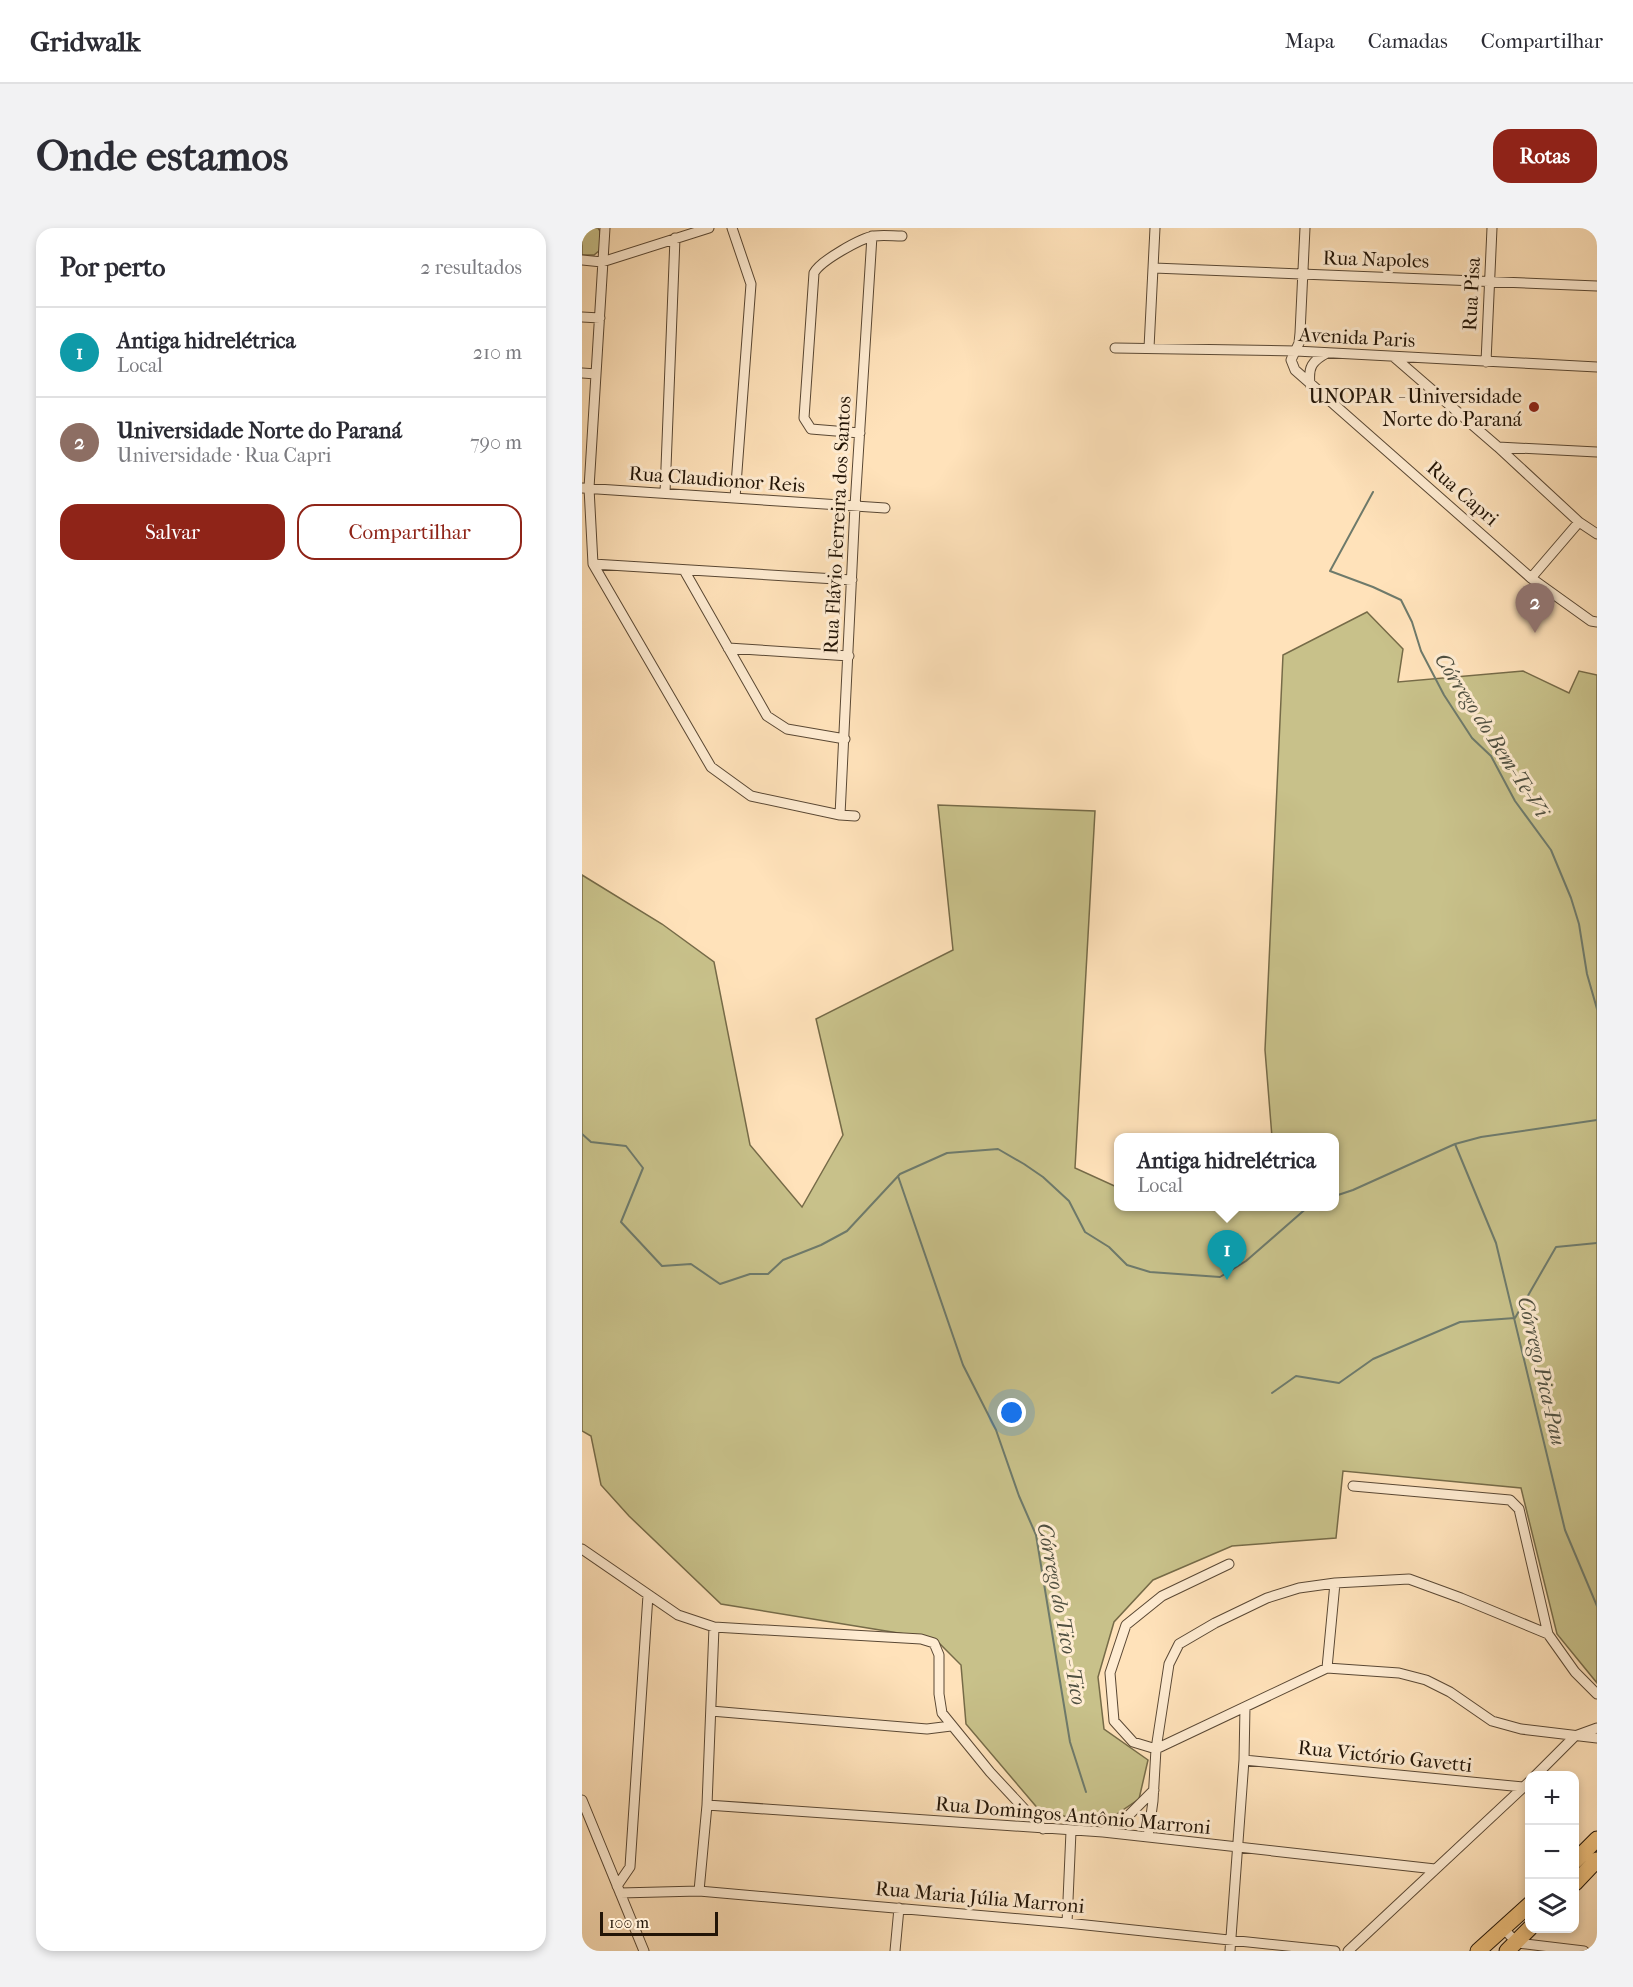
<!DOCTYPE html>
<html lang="pt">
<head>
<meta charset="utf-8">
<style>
  :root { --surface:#fff; --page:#f2f2f3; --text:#2b2b33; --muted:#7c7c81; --line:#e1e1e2; --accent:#8f2418 }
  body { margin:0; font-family:"IM FELL French Canon",serif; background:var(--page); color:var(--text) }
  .controls { position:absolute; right:18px; bottom:18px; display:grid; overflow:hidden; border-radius:12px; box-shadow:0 3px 9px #0003 }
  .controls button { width:54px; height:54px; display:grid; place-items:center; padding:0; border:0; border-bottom:2px solid var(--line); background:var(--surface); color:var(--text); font:30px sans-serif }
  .scale { position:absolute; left:18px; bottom:15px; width:118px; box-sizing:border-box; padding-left:6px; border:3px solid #231507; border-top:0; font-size:16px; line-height:21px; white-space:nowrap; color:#231507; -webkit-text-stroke:4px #ffecd2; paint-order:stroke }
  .you { position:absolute; left:430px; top:1185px; width:21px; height:21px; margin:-15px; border:4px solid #fff; border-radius:50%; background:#1a73e8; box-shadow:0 0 0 9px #1a73e833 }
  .badge { display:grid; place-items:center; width:39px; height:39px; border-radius:50%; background:var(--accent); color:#fff; font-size:20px; font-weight:700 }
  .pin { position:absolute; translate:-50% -50px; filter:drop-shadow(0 2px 3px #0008) }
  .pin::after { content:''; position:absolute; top:32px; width:21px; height:18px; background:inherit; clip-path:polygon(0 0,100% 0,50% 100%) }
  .popup { position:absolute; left:532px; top:905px; width:225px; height:78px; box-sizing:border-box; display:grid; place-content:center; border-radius:12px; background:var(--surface); filter:drop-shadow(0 2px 4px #0005); font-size:20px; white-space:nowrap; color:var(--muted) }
  .popup b { font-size:22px; color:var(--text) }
  .popup::after { content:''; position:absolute; left:50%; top:100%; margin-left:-12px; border:12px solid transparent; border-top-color:var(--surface) }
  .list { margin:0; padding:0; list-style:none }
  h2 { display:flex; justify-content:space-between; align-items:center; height:78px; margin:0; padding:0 24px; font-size:26px }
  h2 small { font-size:20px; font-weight:400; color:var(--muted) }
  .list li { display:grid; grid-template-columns:39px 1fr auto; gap:18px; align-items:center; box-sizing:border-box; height:90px; padding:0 24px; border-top:2px solid var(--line) }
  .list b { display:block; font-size:22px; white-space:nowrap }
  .list p { margin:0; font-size:20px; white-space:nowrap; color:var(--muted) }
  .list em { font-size:20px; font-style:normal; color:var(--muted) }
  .actions { display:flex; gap:12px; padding:18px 24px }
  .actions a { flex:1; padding:14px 0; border:2px solid var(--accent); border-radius:18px; text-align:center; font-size:21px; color:var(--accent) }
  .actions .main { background:var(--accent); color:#fff }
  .icon { flex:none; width:33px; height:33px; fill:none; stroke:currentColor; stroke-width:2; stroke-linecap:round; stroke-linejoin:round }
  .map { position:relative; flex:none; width:1015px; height:1723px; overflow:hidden; border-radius:18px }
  header { display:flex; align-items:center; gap:36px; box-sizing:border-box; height:84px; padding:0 30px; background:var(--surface); border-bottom:2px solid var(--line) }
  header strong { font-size:28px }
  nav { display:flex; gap:33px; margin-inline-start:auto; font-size:21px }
  .intro { display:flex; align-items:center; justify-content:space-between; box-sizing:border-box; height:144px; padding:0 36px }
  h1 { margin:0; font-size:42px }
  .button { padding:15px 27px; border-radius:18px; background:var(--accent); color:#fff; font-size:21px; font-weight:700 }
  main { display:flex; gap:36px; padding:0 36px }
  aside { flex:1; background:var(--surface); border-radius:18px; box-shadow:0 3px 9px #0003 }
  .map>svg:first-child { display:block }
  .green { fill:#c8c18a; stroke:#766b48; stroke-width:1.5 }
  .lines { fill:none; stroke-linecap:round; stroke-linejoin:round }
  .stream { stroke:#6e7a6b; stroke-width:2 }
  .street-casing { stroke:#5a4834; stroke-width:11 }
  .primary-casing { stroke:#231507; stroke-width:17 }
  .street { stroke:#ffecd2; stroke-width:9 }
  .primary { stroke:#f0c17d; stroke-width:15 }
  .poi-dot { fill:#8f2418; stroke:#ffecd2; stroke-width:2 }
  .labels { text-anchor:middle; stroke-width:6; stroke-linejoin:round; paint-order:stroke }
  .street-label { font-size:20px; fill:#231507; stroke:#ffecd2 }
  .poi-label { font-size:20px; fill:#231507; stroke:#ffecd2; text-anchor:end }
  .water-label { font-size:21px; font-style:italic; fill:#4f5041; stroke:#ffecd2 }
</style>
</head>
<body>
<header>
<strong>Gridwalk</strong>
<nav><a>Mapa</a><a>Camadas</a><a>Compartilhar</a></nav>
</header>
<div class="intro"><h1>Onde estamos</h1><a class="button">Rotas</a></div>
<main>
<aside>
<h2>Por perto<small>2 resultados</small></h2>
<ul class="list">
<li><span class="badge" style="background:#0f9aa8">1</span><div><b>Antiga hidrelétrica</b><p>Local</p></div><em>210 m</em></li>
<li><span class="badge" style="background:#8d6e63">2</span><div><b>Universidade Norte do Paraná</b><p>Universidade · Rua Capri</p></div><em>790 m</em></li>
</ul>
<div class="actions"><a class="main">Salvar</a><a>Compartilhar</a></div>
</aside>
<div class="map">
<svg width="1015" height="1723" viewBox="0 0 1015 1723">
  <rect width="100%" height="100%" fill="#ffe2ba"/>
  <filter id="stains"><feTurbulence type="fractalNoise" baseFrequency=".00333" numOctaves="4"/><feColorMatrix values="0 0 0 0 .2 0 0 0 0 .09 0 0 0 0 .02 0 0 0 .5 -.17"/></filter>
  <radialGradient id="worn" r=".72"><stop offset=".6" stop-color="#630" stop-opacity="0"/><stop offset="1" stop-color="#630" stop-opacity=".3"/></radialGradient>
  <path class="green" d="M0,0H16L18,3V22L12,27H0Z
    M785,384L821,421L816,454L941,443L987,465L997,443L1015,447V1455L975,1406L939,1260L761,1243L754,1310L650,1318L571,1352L532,1394L516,1449L522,1501L566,1532L557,1571L520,1596L458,1583L384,1496L379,1437L353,1411L139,1376L47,1288L19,1257L9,1208L0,1203V647L80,696L132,734L168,917L220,979L261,907L234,791L371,722L356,577L513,583L493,940L537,960V978H753V910L690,909L683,822L701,427Z"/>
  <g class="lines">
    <path class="stream" d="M791,264L748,343L791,359L819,372L830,394L839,423L862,467L890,510L909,528L933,573L969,622L989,670L997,696L1005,746L1015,781
      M0,906L9,914L44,918L61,940L39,994L80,1038L109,1036L138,1056L168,1046H186L201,1032L239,1017L265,1003L318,946L365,925L416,921L442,936L461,949L487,973L503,1004L527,1019L545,1037L568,1044L638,1049L664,1033L727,978
      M873,916L914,1015L983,1302L1015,1378
      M316,948L381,1137L414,1202L437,1268L454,1307L488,1514L504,1564
      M753,968L771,962L873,916L899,909L1015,892
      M690,1165L714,1148L757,1155L791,1131L878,1094L933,1090L974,1019L1015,1015"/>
    <defs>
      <path id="street" d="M23,0L7,260L11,336L129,539L169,568L258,587L273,588
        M150,0L169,56L153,270
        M723,0L718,105L717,115L709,132L713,142L949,350L1009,393L1015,394
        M0,32L20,34L127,0
        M572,40L1015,58
        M0,89L18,90
        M533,120L714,123L1015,139
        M567,120L573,0
        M812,129L916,219L997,294L1015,306
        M904,134L910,0
        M0,145L14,146
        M728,156C726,139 730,133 745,125
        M278,205L229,201L222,190L232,45C238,33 279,10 292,8C301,7 311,8 320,8
        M916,219L1015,224
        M0,260L303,280
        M83,265L93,10
        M11,336L270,352
        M102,342L185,488L205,501L263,511
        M949,350L997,294
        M146,420L267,428
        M258,587L273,278L290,8
        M771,1258L928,1272L937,1281L966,1406L993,1444L1015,1466
        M0,1321L96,1387L132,1399L339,1411L352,1415L357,1427V1466L360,1485L408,1544L461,1601
        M745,1440L753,1355
        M129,1483L345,1501L369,1498
        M574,1521L745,1440L817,1445L844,1452L868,1464L910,1493L939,1501L1015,1510
        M574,1521L551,1514L532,1493L528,1445L544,1397L580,1368L647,1336
        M662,1532L941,1559
        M953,1548L993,1508L1015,1500
        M0,1572L62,1723
        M125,1577L521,1604L853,1641
        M521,1604L540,1594L572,1562
        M566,1609L571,1573L574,1521L587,1436L597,1416L633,1395L685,1370L717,1360L753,1355L827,1351L879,1370L966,1406
        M35,1658L48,1639L66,1367
        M117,1663L125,1577L132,1399
        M38,1665L117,1663L485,1695L753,1723
        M485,1695L489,1603
        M921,1700L935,1715L1002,1723
        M313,1723L317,1680
        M648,1723L662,1532L663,1479
        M766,1723L948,1553"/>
      <path id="primary" d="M993,1633L1015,1611
        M993,1655L1015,1632
        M896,1723L948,1676
        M925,1723L948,1700"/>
    </defs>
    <use href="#street" class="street-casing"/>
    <use href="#primary" class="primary-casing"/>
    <use href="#street" class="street"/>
    <use href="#primary" class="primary"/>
  </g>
  <circle class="poi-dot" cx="952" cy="179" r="6"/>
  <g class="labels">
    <g class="street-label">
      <text transform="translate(794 31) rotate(2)" y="7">Rua Napoles</text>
      <text transform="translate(889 66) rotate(-87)" y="7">Rua Pisa</text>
      <text transform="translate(775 109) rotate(3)" y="7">Avenida Paris</text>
      <text transform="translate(135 251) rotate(4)" y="7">Rua Claudionor Reis</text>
      <text transform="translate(881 265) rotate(41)" y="7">Rua Capri</text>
      <text transform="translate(255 297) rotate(-87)" y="7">Rua Flávio Ferreira dos Santos</text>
      <text transform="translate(803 1528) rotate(6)" y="7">Rua Victório Gavetti</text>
      <text transform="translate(491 1587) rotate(5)" y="7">Rua Domingos Antônio Marroni</text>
      <text transform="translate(398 1669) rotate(5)" y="7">Rua Maria Júlia Marroni</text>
    </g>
    <g class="poi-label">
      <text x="940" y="175">UNOPAR - Universidade<tspan x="940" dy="23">Norte do Paraná</tspan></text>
    </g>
    <g class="water-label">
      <text transform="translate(910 507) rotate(57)" y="7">Córrego do Bem-Te-Vi</text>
      <text transform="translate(960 1143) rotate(77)" y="7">Córrego Pica-Pau</text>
      <text transform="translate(480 1386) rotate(79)" y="7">Córrego do Tico - Tico</text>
    </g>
  </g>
  <rect width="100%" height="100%" filter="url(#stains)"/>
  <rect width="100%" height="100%" fill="url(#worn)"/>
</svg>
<div class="controls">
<button>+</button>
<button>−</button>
<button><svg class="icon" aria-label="layers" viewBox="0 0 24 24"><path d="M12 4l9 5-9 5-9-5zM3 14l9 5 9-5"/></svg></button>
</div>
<div class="scale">100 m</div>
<div class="you"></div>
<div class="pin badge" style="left:645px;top:1052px;background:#0f9aa8">1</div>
<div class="popup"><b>Antiga hidrelétrica</b>Local</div>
<div class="pin badge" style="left:953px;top:405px;background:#8d6e63">2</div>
</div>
</main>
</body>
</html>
